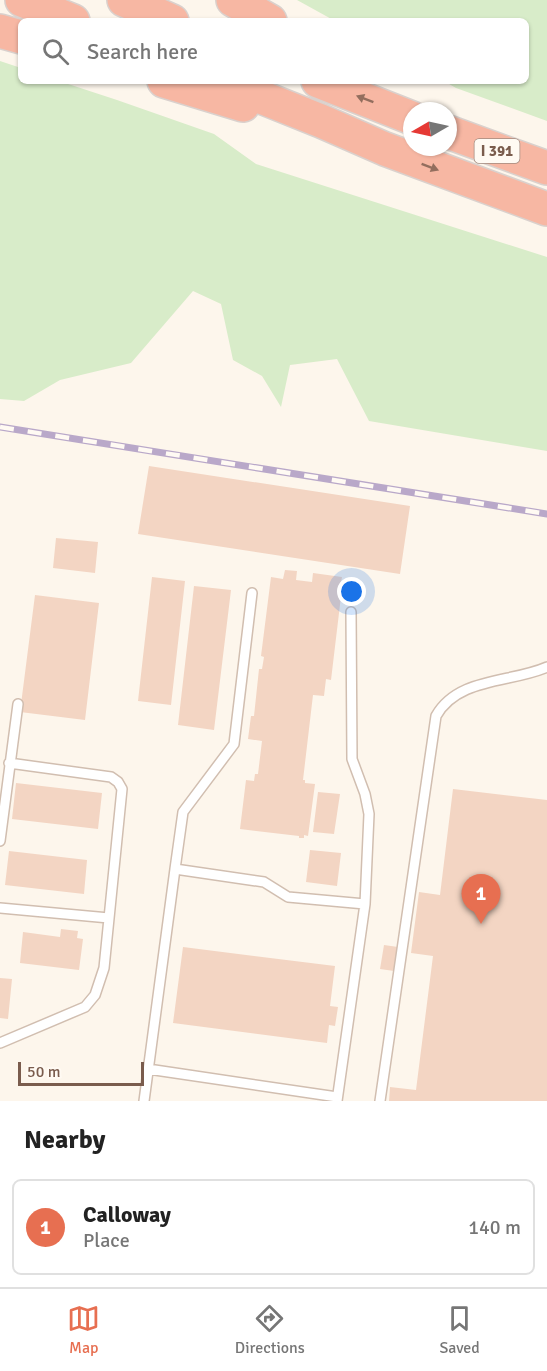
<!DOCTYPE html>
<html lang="en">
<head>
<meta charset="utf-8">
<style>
  :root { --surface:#fff; --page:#f2f2f2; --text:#222; --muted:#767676; --line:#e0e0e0; --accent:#e76f51 }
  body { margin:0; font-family:Signika,sans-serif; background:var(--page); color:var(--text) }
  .compass { position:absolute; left:403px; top:102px; width:54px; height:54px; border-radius:50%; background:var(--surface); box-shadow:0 2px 4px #0004; rotate:261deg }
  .scale { position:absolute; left:18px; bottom:15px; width:126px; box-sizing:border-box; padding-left:6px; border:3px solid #7a5c4d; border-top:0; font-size:16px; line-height:21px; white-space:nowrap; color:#7a5c4d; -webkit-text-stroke:4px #fffaf3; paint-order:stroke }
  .you { position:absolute; left:352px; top:592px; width:21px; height:21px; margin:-15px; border:4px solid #fff; border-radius:50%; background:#1a73e8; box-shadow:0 0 0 9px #1a73e833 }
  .badge { display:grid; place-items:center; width:39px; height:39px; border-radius:50%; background:var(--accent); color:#fff; font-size:20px; font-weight:700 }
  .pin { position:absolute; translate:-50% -50px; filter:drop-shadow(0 2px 3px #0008) }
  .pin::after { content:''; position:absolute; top:32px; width:21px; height:18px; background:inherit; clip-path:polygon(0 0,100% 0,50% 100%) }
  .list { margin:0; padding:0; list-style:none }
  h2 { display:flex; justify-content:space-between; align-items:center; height:78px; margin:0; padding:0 24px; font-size:26px }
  h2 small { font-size:20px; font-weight:400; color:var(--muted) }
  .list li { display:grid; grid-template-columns:39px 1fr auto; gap:18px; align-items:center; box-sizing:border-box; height:96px; margin:0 12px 12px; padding:0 12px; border:2px solid var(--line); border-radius:9px }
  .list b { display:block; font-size:22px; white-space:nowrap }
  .list p { margin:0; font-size:20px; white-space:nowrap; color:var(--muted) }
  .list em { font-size:20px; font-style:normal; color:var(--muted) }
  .icon { flex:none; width:33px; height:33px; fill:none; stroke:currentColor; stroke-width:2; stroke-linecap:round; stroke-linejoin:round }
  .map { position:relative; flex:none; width:547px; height:1101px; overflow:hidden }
  .search { position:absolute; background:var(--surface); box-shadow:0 2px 4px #0004; left:18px; right:18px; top:18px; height:66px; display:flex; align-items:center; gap:15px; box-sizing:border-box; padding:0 21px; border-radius:9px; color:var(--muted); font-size:22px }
  .sheet { height:186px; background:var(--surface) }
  nav { display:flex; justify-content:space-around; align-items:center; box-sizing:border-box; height:84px; border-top:2px solid var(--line); background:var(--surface); font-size:16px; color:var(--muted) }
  nav a { display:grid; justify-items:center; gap:3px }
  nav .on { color:var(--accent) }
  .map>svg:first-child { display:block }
  .green { fill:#d8ecc9 }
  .building { fill:#f3d5c3 }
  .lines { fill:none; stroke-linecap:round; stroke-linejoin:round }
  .service-casing { stroke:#d1beb0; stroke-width:12 }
  .motorway-casing { stroke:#dad1cd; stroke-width:36 }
  .service { stroke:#fff; stroke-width:9 }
  .motorway { stroke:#f7b7a3; stroke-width:33 }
  .rail-casing { stroke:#b9a8c9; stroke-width:7 }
  .rail { stroke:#fffaf3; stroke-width:4.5; stroke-dasharray:14; stroke-linecap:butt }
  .oneway { fill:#936e5e }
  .labels { text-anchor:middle; stroke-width:6; stroke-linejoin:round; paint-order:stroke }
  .shield { fill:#fffaf3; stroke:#a28b7f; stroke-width:1.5 }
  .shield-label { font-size:15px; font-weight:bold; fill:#7a5c4d }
</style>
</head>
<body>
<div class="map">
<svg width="547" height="1101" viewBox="0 0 547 1101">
  <rect width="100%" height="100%" fill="#fdf6ec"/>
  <path class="green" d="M297,0H547V121L456,88L444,81H526V21H335Z
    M0,61L21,68V81H59L117,100L214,134L256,164L547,257V451L369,421L337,359L290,365L281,407L262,376L233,360L221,304L193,291L131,363L60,380L24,401L0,399Z"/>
  <path class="building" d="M149,466L410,506L400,574L138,534Z
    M56,538L98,542L95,573L53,568Z
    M285,570L297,571L296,580L312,582L313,573L342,577L340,588H342L331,680L326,679L324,696L313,695L303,780H305V783L315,784L308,836L304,835V838H299V836L240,829L246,780L254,781L255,774H258L262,741L248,739L251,716H254L259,669H262L264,657L261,656L271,577L283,579Z
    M152,577L185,581L171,705L138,701Z
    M194,586L231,590L214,730L178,725Z
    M35,595L99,603L85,720L20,712Z
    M16,783L102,793L98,829L12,819Z
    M453,789L547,800V1101H389L390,1087L416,1090L433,956L411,953L419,892L440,895Z
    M318,792L340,794L334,834L313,832Z
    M310,850L341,853L337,886L306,882Z
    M9,851L87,860L84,894L5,885Z
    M61,929L78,931L77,938L83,939L79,970L20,963L23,932L60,937Z
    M384,945L398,947L394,971L380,969Z
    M183,947L335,966L330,1006L338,1007L335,1026L329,1025L327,1043L173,1023Z
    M0,978L12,979L8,1019L0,1018Z"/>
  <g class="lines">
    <defs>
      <path id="service" d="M0,841L18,704
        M175,869L183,812L234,744L252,593
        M0,908L109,918
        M0,1043L85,1007L95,995L104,968L122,789L118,782L111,777L9,763
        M148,1069L337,1097
        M144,1101L175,869L264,882L288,897L365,904L369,814L365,794L352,759L351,612
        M337,1101L365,904
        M380,1101L436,716C458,677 511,683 547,667"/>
      <path id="motorway" d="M22,0L73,21
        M124,0L172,21
        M233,0L270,21
        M0,31L21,37
        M164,81L243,105
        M221,81L321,121L385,149L547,209
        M318,81L412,118
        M448,132L547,168"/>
    </defs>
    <use href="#service" class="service-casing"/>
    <use href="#motorway" class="motorway-casing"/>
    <use href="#service" class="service"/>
    <use href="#motorway" class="motorway"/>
    <defs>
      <path id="rail" d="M0,427L547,514"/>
    </defs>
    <use href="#rail" class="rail-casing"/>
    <use href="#rail" class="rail"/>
  </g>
  <defs><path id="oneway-solid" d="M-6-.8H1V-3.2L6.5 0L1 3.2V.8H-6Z" transform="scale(1.5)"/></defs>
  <g class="oneway">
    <use href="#oneway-solid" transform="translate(365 99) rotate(-159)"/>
    <use href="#oneway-solid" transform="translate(430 167) rotate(21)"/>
  </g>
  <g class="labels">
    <rect class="shield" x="474.5" y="139" width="45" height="24" rx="4.5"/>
    <g class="shield-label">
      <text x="497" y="156">I 391</text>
    </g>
  </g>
</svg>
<svg class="compass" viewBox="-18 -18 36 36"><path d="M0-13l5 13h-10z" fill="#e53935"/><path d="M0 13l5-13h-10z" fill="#767676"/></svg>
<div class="scale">50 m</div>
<div class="you"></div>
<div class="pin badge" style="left:481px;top:924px">1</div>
<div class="search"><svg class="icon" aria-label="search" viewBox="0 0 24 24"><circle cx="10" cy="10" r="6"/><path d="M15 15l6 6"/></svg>Search here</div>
</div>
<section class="sheet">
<h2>Nearby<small></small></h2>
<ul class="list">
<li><span class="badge">1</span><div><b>Calloway</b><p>Place</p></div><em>140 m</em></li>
</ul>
</section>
<nav>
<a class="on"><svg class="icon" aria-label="map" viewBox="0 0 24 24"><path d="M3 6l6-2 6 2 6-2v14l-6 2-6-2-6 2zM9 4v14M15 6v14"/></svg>Map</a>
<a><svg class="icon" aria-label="directions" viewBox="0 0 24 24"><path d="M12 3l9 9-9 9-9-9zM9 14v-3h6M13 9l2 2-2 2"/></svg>Directions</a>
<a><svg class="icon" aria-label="saved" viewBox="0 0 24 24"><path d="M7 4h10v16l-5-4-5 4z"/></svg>Saved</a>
</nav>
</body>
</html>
